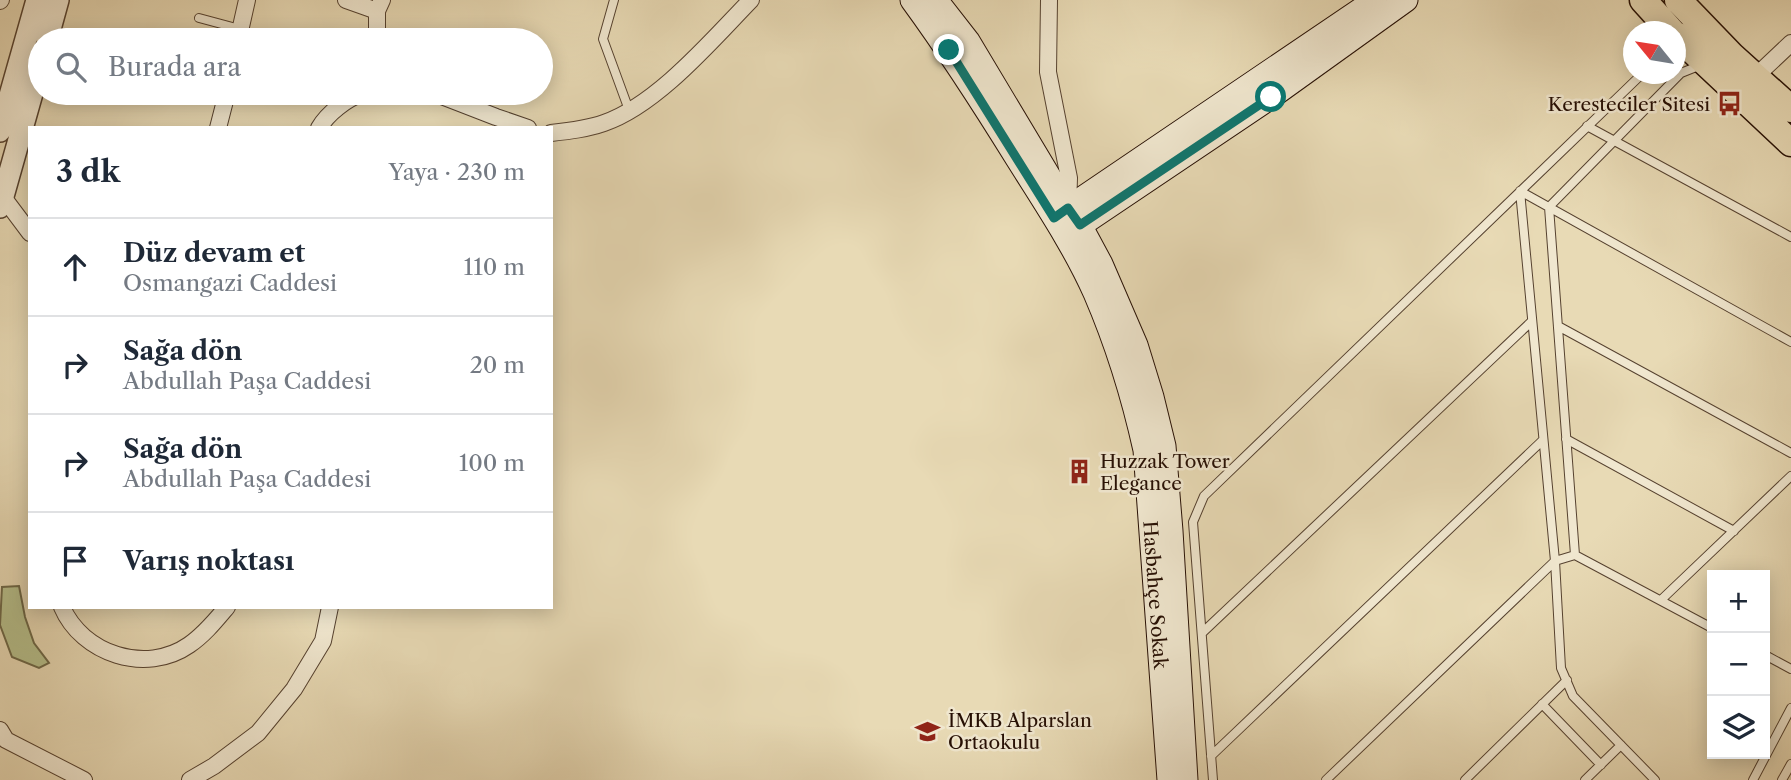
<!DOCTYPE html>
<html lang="tr">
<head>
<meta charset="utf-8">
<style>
  :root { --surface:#fff; --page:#f2f2f3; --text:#1f2937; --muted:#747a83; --line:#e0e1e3 }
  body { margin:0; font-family:"Libre Caslon Text",serif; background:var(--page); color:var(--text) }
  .controls { position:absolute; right:21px; bottom:21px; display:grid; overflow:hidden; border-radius:0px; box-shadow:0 4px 18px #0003 }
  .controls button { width:63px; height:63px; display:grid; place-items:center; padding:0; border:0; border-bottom:2px solid var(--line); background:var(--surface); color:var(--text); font:35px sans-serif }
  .compass { position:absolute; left:1623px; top:21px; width:63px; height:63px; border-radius:50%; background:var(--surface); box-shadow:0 4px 18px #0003; rotate:300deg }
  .stop { position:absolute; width:21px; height:21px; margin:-16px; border:5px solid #0f766e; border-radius:50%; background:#fff }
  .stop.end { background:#0f766e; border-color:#fff; box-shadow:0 2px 7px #0008 }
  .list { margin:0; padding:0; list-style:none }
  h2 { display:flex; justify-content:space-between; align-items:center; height:91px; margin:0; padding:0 28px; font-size:30px }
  h2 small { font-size:23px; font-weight:400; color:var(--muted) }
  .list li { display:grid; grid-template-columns:46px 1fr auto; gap:21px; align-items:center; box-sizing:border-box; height:98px; padding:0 28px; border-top:2px solid var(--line) }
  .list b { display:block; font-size:26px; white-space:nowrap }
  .list p { margin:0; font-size:23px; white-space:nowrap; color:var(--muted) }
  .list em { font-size:23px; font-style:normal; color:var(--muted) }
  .icon { flex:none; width:38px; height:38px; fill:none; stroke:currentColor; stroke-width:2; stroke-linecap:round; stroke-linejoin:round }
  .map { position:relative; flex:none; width:1791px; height:780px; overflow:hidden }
  .search { position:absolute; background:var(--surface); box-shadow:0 4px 18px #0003; left:28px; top:28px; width:525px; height:77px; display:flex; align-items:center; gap:18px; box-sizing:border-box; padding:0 24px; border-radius:38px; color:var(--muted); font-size:26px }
  .panel { position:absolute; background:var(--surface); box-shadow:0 4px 18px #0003; left:28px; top:126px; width:525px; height:483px; border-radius:0px }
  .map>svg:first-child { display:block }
  .park { fill:#b6c08d; stroke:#6e6848; stroke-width:2 }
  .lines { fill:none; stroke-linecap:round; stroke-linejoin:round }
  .service-casing { stroke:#564230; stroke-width:10 }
  .minor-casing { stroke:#564230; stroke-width:18 }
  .tertiary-casing { stroke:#564230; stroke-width:24 }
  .secondary-casing { stroke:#260f04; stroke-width:25 }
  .primary-casing { stroke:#260f04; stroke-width:29 }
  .service { stroke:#f0e7cf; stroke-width:8 }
  .minor { stroke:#f0e7cf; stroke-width:16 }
  .tertiary { stroke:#f0e7cf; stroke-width:21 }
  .secondary { stroke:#f0e7cf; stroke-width:23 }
  .primary { stroke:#e8dab5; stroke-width:26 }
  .route { stroke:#0f766e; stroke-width:9 }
  .labels { text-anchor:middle; stroke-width:5; stroke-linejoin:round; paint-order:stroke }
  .poi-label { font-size:19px; fill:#260f04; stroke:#f0e7cf; text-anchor:start }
  .street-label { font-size:19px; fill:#260f04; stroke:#f0e7cf }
</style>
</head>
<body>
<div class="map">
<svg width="1791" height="780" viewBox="0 0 1791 780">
  <rect width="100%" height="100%" fill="#e8dab5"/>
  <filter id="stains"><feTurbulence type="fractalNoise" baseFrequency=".00286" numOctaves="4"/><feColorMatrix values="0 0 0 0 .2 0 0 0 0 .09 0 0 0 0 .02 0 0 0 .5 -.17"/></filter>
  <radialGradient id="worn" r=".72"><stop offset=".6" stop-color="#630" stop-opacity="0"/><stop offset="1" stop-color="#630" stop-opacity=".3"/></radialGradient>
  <path class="park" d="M19,586L25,617L34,643L49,663L39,668L12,657L0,625L2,587Z"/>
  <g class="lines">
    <defs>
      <path id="service" d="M614,0L603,39L629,110
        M199,18L240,29
        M1587,126L1791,237
        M1520,191L1555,561L1561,668L1573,696L1655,780
        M1520,191L1791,342
        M1558,326L1791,453
        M1566,439L1734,531
        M1575,555L1549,207L1681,73L1696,67L1703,68
        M1661,600L1791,476
        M1202,633L1532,321
        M1765,655L1791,669
        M1542,704L1601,765
        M1211,756L1543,440
        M1213,780L1193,522L1204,496L1642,74
        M1326,780L1555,561L1575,555L1712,628
        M1465,780L1567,680
        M1585,780L1621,745
        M1753,780L1791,708
        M1782,780L1791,764"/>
      <path id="minor" d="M346,0L377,11
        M1049,0L1048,72L1069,178L1068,208
        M0,1L1,0
        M238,40L247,0
        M377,40V11L382,0
        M1755,77L1791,43
        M434,93L496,117L528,128
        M218,128L227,93
        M319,128C328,113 346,99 363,93
        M551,133C569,131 587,129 604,123C657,105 712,40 751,0
        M0,196L3,197L30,233
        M62,607C82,654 146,675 189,645C204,635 216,620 227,607
        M0,730L6,740L84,780
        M190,780L214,766L258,733L294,689L323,641L330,607"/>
      <path id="tertiary" d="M47,40L58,0
        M0,131L37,0
        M0,207L40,65"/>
      <g id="secondary">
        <path id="s1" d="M912,0C950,52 984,105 1018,160C1045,203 1074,246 1095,293C1117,344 1133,396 1145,450L1169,780"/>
        <path d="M936,0L968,41L1068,208L1080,225L1101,264L1136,345L1152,397L1164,446L1171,531L1186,780"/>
        <path d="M1056,216L1375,0"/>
        <path d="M1069,233L1271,97L1406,0"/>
      </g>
      <path id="primary" d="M1643,0L1672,32
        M1678,0L1732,56L1791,109
        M1676,35L1791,143"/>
    </defs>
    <use href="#service" class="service-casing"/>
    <use href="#minor" class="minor-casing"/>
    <use href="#tertiary" class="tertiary-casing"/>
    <use href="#secondary" class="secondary-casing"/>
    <use href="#primary" class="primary-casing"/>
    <use href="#service" class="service"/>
    <use href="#minor" class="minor"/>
    <use href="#tertiary" class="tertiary"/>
    <use href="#secondary" class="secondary"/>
    <use href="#primary" class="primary"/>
  </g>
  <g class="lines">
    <path class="route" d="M949,50L1054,218L1068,208L1080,225L1271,97"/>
  </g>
  <defs>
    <symbol id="bus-bare" viewBox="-9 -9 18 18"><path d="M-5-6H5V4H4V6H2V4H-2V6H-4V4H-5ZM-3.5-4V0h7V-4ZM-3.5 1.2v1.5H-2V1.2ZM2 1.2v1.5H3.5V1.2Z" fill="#8f2418" stroke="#f0e7cf" stroke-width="2.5" paint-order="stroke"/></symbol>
    <symbol id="building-bare" viewBox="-9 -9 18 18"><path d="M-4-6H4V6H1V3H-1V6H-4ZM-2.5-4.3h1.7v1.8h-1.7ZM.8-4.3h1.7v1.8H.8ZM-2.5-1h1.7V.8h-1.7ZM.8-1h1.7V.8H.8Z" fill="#8f2418" stroke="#f0e7cf" stroke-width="2.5" paint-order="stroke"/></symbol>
    <symbol id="school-bare" viewBox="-9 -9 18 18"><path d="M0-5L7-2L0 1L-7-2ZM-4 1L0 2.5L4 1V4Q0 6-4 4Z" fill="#8f2418" stroke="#f0e7cf" stroke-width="2.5" paint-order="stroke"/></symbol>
  </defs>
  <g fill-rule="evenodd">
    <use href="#bus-bare" x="1712" y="86" width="35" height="35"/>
    <use href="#building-bare" x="1062" y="454" width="35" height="35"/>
    <use href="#school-bare" x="910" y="714" width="35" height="35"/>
  </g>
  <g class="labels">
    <g class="poi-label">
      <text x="1710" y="111" text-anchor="end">Keresteciler Sitesi</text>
      <text x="1100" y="468">Huzzak Tower<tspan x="1100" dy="22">Elegance</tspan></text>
      <text x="948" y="727">İMKB Alparslan<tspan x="948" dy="22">Ortaokulu</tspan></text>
    </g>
    <g class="street-label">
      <text dy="7" stroke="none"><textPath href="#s1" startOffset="656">Hasbahçe Sokak</textPath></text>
    </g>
  </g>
  <rect width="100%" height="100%" filter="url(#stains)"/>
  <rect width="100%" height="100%" fill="url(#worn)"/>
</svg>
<div class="controls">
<button>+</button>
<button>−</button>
<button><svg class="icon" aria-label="layers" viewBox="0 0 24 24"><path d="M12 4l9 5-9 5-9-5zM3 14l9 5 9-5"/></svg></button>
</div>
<svg class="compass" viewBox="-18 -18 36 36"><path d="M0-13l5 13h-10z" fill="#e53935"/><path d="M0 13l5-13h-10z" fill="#747a83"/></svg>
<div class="stop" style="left:1271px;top:97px"></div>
<div class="stop end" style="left:949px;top:50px"></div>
<div class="search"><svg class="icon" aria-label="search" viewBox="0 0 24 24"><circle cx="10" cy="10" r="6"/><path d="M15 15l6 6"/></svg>Burada ara</div>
<section class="panel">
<h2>3 dk<small>Yaya · 230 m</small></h2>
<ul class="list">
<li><svg class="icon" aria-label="ahead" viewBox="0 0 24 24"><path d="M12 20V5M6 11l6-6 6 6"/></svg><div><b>Düz devam et</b><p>Osmangazi Caddesi</p></div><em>110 m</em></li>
<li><svg class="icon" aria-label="right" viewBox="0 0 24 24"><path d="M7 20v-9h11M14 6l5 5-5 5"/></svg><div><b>Sağa dön</b><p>Abdullah Paşa Caddesi</p></div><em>20 m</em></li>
<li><svg class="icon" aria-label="right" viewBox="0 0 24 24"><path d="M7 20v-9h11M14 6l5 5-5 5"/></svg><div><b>Sağa dön</b><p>Abdullah Paşa Caddesi</p></div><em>100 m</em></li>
<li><svg class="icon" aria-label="arrive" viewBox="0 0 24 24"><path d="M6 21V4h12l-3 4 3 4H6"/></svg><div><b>Varış noktası</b></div></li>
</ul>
</section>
</div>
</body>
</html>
